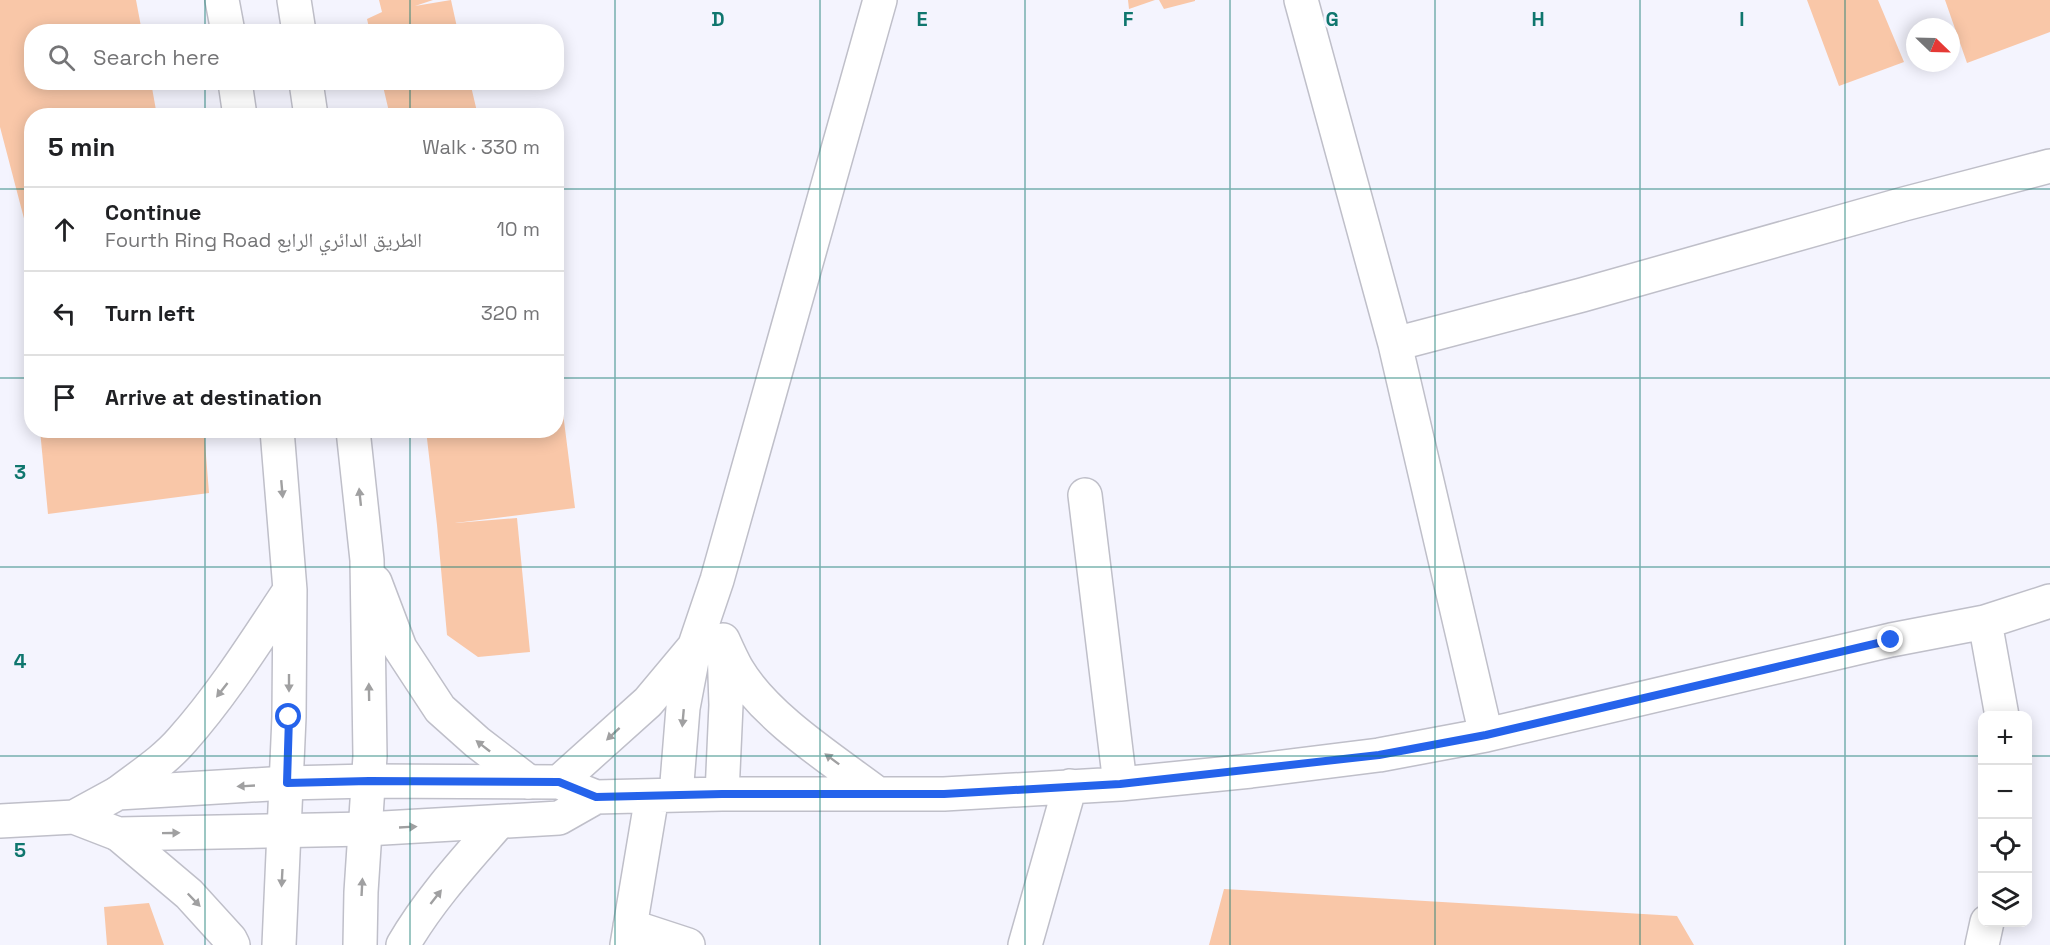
<!DOCTYPE html>
<html lang="en">
<head>
<meta charset="utf-8">
<style>
  :root { --surface:#fff; --page:#f6f6f6; --text:#202124; --muted:#757577; --line:#e0e0e0 }
  body { margin:0; font-family:"Space Grotesk","Noto Naskh Arabic",sans-serif; background:var(--page); color:var(--text) }
  .controls { position:absolute; right:18px; bottom:18px; display:grid; overflow:hidden; border-radius:12px; box-shadow:0 3px 15px #0003 }
  .controls button { width:54px; height:54px; display:grid; place-items:center; padding:0; border:0; border-bottom:2px solid var(--line); background:var(--surface); color:var(--text); font:30px sans-serif }
  .compass { position:absolute; left:1906px; top:18px; width:54px; height:54px; border-radius:50%; background:var(--surface); box-shadow:0 3px 15px #0003; rotate:113deg }
  .stop { position:absolute; width:18px; height:18px; margin:-14px; border:4px solid #2563eb; border-radius:50%; background:#fff }
  .stop.end { background:#2563eb; border-color:#fff; box-shadow:0 2px 6px #0008 }
  .list { margin:0; padding:0; list-style:none }
  h2 { display:flex; justify-content:space-between; align-items:center; height:78px; margin:0; padding:0 24px; font-size:26px }
  h2 small { font-size:20px; font-weight:400; color:var(--muted) }
  .list li { display:grid; grid-template-columns:39px 1fr auto; gap:18px; align-items:center; box-sizing:border-box; height:84px; padding:0 24px; border-top:2px solid var(--line) }
  .list b { display:block; font-size:22px; white-space:nowrap }
  .list p { margin:0; font-size:20px; white-space:nowrap; color:var(--muted) }
  .list em { font-size:20px; font-style:normal; color:var(--muted) }
  .icon { flex:none; width:33px; height:33px; fill:none; stroke:currentColor; stroke-width:2; stroke-linecap:round; stroke-linejoin:round }
  .map { position:relative; flex:none; width:2050px; height:945px; overflow:hidden }
  .search { position:absolute; background:var(--surface); box-shadow:0 3px 15px #0003; left:24px; top:24px; width:540px; height:66px; display:flex; align-items:center; gap:15px; box-sizing:border-box; padding:0 21px; border-radius:24px; color:var(--muted); font-size:22px }
  .panel { position:absolute; background:var(--surface); box-shadow:0 3px 15px #0003; left:24px; top:108px; width:540px; height:330px; border-radius:24px }
  .map>svg:first-child { display:block }
  .building { fill:#f9c7a8 }
  .lines { fill:none; stroke-linecap:round; stroke-linejoin:round }
  .minor-casing { stroke:#bfbfc9; stroke-width:36 }
  .major-casing { stroke:#bfbfc9; stroke-width:36 }
  .minor { stroke:#fff; stroke-width:33 }
  .major { stroke:#fff; stroke-width:33 }
  .oneway { fill:#a0a0a1 }
  .route { stroke:#2563eb; stroke-width:8 }
  .grid { fill:none; stroke:#0f766e; stroke-width:1.5; stroke-opacity:0.55 }
  .grid-label { font-size:20px; text-anchor:middle; font-weight:bold; fill:#0f766e; stroke:#f4f4fe; stroke-width:6; stroke-linejoin:round; paint-order:stroke }
</style>
</head>
<body>
<div class="map">
<svg width="2050" height="945" viewBox="0 0 2050 945">
  <rect width="100%" height="100%" fill="#f4f4fe"/>
  <path class="building" d="M0,0H136L142,32H32V82H151L157,116H32V249L0,127Z
    M379,0H433L415,6L451,0L458,32H370L367,19L382,12Z
    M1128,0H1155L1129,9Z
    M1159,0H1195V1L1164,9Z
    M1807,0H1878L1904,62L1839,86Z
    M1945,0H2050V32L1967,63Z
    M382,82H470L478,116H390Z
    M562,405L575,508L455,523L517,518L530,652L478,657L447,635L437,525L426,430H556V406Z
    M40,430H204L209,493L48,514Z
    M1224,889L1677,916L1694,945H1209Z
    M149,903L164,945H107L104,907Z"/>
  <g class="lines">
    <defs>
      <path id="minor" d="M1301,0L1395,344L1486,735
        M1395,344L1582,295L1904,204L2050,166
        M1085,495L1120,784
        M1985,622L2002,716
        M723,640C727,649 732,660 737,669C766,718 833,760 878,794
        M559,782L648,702L694,647
        M722,794L726,705L724,647
        M676,795L683,708L695,645L717,580L880,0
        M74,817L118,793L287,783L369,781L559,782L596,797L722,794H944L1120,784L1251,771L1379,755L1486,735L1891,640L1985,622L2050,601
        M0,821L74,817L118,834L366,829L559,818L596,797
        M630,926L688,945
        M627,945L652,796
        M1025,945L1070,786
        M1982,945L1987,922"/>
      <path id="major" d="M222,0L228,32
        M294,0L299,32
        M235,82L240,116
        M306,82L311,116
        M277,430L290,590L289,717L279,945
        M353,430L367,560L370,756L361,892L360,945
        M375,582L400,648L440,709L477,742L529,782
        M118,793C140,776 164,761 182,740C223,694 256,641 290,590
        M118,834L189,894L230,939L233,945
        M403,945C429,900 464,862 498,823"/>
    </defs>
    <use href="#minor" class="minor-casing"/>
    <use href="#major" class="major-casing"/>
    <use href="#minor" class="minor"/>
    <use href="#major" class="major"/>
  </g>
  <defs><path id="oneway-solid" d="M-6-.8H1V-3.2L6.5 0L1 3.2V.8H-6Z" transform="scale(1.5)"/></defs>
  <g class="oneway">
    <use href="#oneway-solid" transform="translate(282 489) rotate(85)"/>
    <use href="#oneway-solid" transform="translate(360 497) rotate(-96)"/>
    <use href="#oneway-solid" transform="translate(289 683) rotate(90)"/>
    <use href="#oneway-solid" transform="translate(222 690) rotate(128)"/>
    <use href="#oneway-solid" transform="translate(369 692) rotate(-91)"/>
    <use href="#oneway-solid" transform="translate(683 718) rotate(95)"/>
    <use href="#oneway-solid" transform="translate(613 734) rotate(137)"/>
    <use href="#oneway-solid" transform="translate(483 746) rotate(-142)"/>
    <use href="#oneway-solid" transform="translate(832 759) rotate(-143)"/>
    <use href="#oneway-solid" transform="translate(246 786) rotate(177)"/>
    <use href="#oneway-solid" transform="translate(408 827) rotate(-3)"/>
    <use href="#oneway-solid" transform="translate(171 833) rotate(-1)"/>
    <use href="#oneway-solid" transform="translate(282 878) rotate(93)"/>
    <use href="#oneway-solid" transform="translate(362 887) rotate(-87)"/>
    <use href="#oneway-solid" transform="translate(436 897) rotate(-52)"/>
    <use href="#oneway-solid" transform="translate(194 900) rotate(46)"/>
  </g>
  <g class="lines">
    <path class="route" d="M289,717L287,783L369,781L559,782L596,797L722,794H944L1120,784L1379,755L1486,735L1891,640"/>
  </g>
  <path class="grid" d="M205,0V32M410,0V32M615,0V945M820,0V945M1025,0V945M1230,0V945M1435,0V945M1640,0V945M1845,0V945M205,82V116M410,82V116M0,189H32M556,189H2050M0,378H32M556,378H2050M205,430V945M410,430V945M0,567H2050M0,756H1982M2028,756H2050"/>
  <g class="grid-label">
    <text x="718" y="26">D</text>
    <text x="922" y="26">E</text>
    <text x="1128" y="26">F</text>
    <text x="1332" y="26">G</text>
    <text x="1538" y="26">H</text>
    <text x="1742" y="26">I</text>
    <text x="20" y="479">3</text>
    <text x="20" y="668">4</text>
    <text x="20" y="857">5</text>
  </g>
</svg>
<div class="controls">
<button>+</button>
<button>−</button>
<button><svg class="icon" aria-label="locate" viewBox="0 0 24 24"><circle cx="12" cy="12" r="6"/><path d="M12 2v4M12 18v4M2 12h4M18 12h4"/></svg></button>
<button><svg class="icon" aria-label="layers" viewBox="0 0 24 24"><path d="M12 4l9 5-9 5-9-5zM3 14l9 5 9-5"/></svg></button>
</div>
<svg class="compass" viewBox="-18 -18 36 36"><path d="M0-13l5 13h-10z" fill="#e53935"/><path d="M0 13l5-13h-10z" fill="#757577"/></svg>
<div class="stop" style="left:289px;top:717px"></div>
<div class="stop end" style="left:1891px;top:640px"></div>
<div class="search"><svg class="icon" aria-label="search" viewBox="0 0 24 24"><circle cx="10" cy="10" r="6"/><path d="M15 15l6 6"/></svg>Search here</div>
<section class="panel">
<h2>5 min<small>Walk · 330 m</small></h2>
<ul class="list">
<li><svg class="icon" aria-label="ahead" viewBox="0 0 24 24"><path d="M12 20V5M6 11l6-6 6 6"/></svg><div><b>Continue</b><p>Fourth Ring Road الطريق الدائري الرابع</p></div><em>10 m</em></li>
<li><svg class="icon" aria-label="left" viewBox="0 0 24 24"><path d="M17 20v-9H6M10 6l-5 5 5 5"/></svg><div><b>Turn left</b></div><em>320 m</em></li>
<li><svg class="icon" aria-label="arrive" viewBox="0 0 24 24"><path d="M6 21V4h12l-3 4 3 4H6"/></svg><div><b>Arrive at destination</b></div></li>
</ul>
</section>
</div>
</body>
</html>
